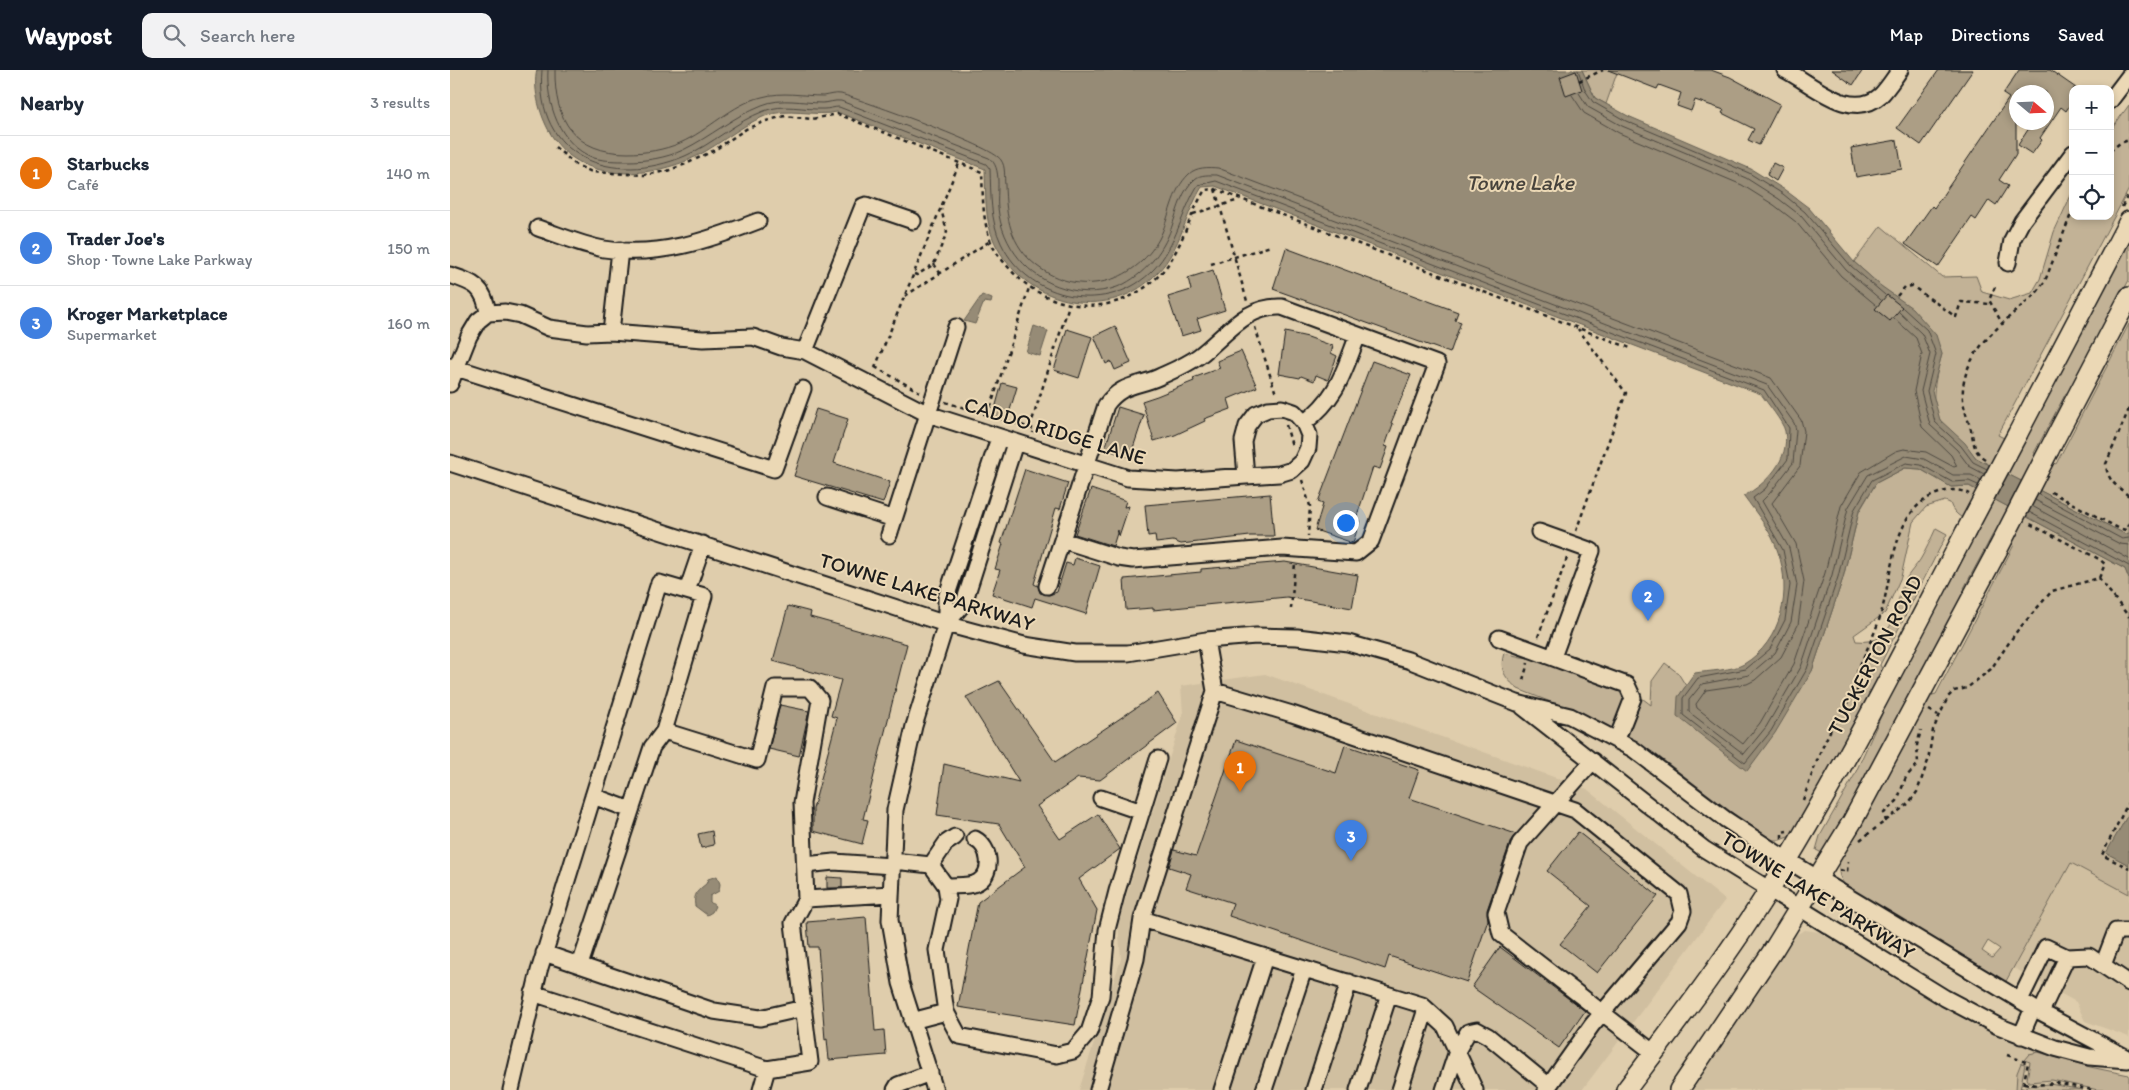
<!DOCTYPE html>
<html lang="en">
<head>
<meta charset="utf-8">
<style>
  :root { --surface:#fff; --page:#f2f2f3; --text:#1f2937; --muted:#747a83; --line:#e0e1e3; --accent:#111827 }
  body { margin:0; font-family:Itim,sans-serif; background:var(--page); color:var(--text) }
  .controls { position:absolute; right:15px; top:15px; display:grid; overflow:hidden; border-radius:10px; box-shadow:0 2px 8px #0003 }
  .controls button { width:45px; height:45px; display:grid; place-items:center; padding:0; border:0; border-bottom:1px solid var(--line); background:var(--surface); color:var(--text); font:25px sans-serif }
  .compass { position:absolute; left:1559px; top:15px; width:45px; height:45px; border-radius:50%; background:var(--surface); box-shadow:0 2px 8px #0003; rotate:109deg }
  .you { position:absolute; left:895px; top:452px; width:18px; height:18px; margin:-12px; border:4px solid #fff; border-radius:50%; background:#1a73e8; box-shadow:0 0 0 8px #1a73e833 }
  .badge { display:grid; place-items:center; width:32px; height:32px; border-radius:50%; background:var(--accent); color:#fff; font-size:16px; font-weight:700 }
  .pin { position:absolute; translate:-50% -41px; filter:drop-shadow(0 1px 2px #0008) }
  .pin::after { content:''; position:absolute; top:26px; width:18px; height:15px; background:inherit; clip-path:polygon(0 0,100% 0,50% 100%) }
  .list { margin:0; padding:0; list-style:none }
  h2 { display:flex; justify-content:space-between; align-items:center; height:65px; margin:0; padding:0 20px; font-size:21px }
  h2 small { font-size:16px; font-weight:400; color:var(--muted) }
  .list li { display:grid; grid-template-columns:32px 1fr auto; gap:15px; align-items:center; box-sizing:border-box; height:75px; padding:0 20px; border-top:1px solid var(--line) }
  .list b { display:block; font-size:19px; white-space:nowrap }
  .list p { margin:0; font-size:16px; white-space:nowrap; color:var(--muted) }
  .list em { font-size:16px; font-style:normal; color:var(--muted) }
  .icon { flex:none; width:28px; height:28px; fill:none; stroke:currentColor; stroke-width:2; stroke-linecap:round; stroke-linejoin:round }
  .map { position:relative; flex:none; width:1679px; height:1020px; overflow:hidden }
  header { display:flex; align-items:center; gap:30px; box-sizing:border-box; height:70px; padding:0 25px; background:var(--accent); color:#fff }
  header strong { font-size:24px }
  nav { display:flex; gap:28px; margin-inline-start:auto; font-size:18px }
  .search { width:350px; height:45px; background:var(--page); display:flex; align-items:center; gap:12px; box-sizing:border-box; padding:0 18px; border-radius:10px; color:var(--muted); font-size:19px }
  main { display:flex }
  aside { flex:1; background:var(--surface) }
  .map>svg:first-child { display:block }
  .built { fill:#d0bfa0 }
  .green { fill:#c2b296; stroke:#6f6759; fill-rule:evenodd }
  .water { fill:#968b76; stroke:#655f52 }
  .lines { fill:none; stroke-linecap:round; stroke-linejoin:round }
  .shore { stroke:#4d4840; stroke-width:1 }
  .building { fill:#ac9e85; stroke:#1c1c1c }
  .minor-casing { stroke:#1c1c1c; stroke-width:19 }
  .major-casing { stroke:#1c1c1c; stroke-width:22 }
  .path { stroke:#1c1c1c; stroke-width:2.5; stroke-dasharray:4 4; stroke-linecap:butt }
  .minor { stroke:#ebd8b5; stroke-width:15 }
  .major { stroke:#ebd8b5; stroke-width:19 }
  .major-bridge-casing { stroke:#1c1c1c; stroke-width:22; stroke-linecap:butt }
  .major-bridge { stroke:#ebd8b5; stroke-width:19 }
  .labels { text-anchor:middle; stroke-width:4; stroke-linejoin:round; paint-order:stroke }
  .street-label { font-size:21px; fill:#1c1c1c; stroke:#ebd8b5 }
  .water-label { font-size:22px; font-style:italic; fill:#47433c; stroke:#ebd8b5 }
</style>
</head>
<body>
<header>
<strong>Waypost</strong>
<div class="search"><svg class="icon" aria-label="search" viewBox="0 0 24 24"><circle cx="10" cy="10" r="6"/><path d="M15 15l6 6"/></svg>Search here</div>
<nav><a>Map</a><a>Directions</a><a>Saved</a></nav>
</header>
<main>
<aside>
<h2>Nearby<small>3 results</small></h2>
<ul class="list">
<li><span class="badge" style="background:#e8710a">1</span><div><b>Starbucks</b><p>Café</p></div><em>140 m</em></li>
<li><span class="badge" style="background:#3f7fe0">2</span><div><b>Trader Joe's</b><p>Shop · Towne Lake Parkway</p></div><em>150 m</em></li>
<li><span class="badge" style="background:#3f7fe0">3</span><div><b>Kroger Marketplace</b><p>Supermarket</p></div><em>160 m</em></li>
</ul>
</aside>
<div class="map">
<svg width="1679" height="1020" viewBox="0 0 1679 1020">
  <rect width="100%" height="100%" fill="#dfcdac"/>
  <filter id="ink" filterUnits="userSpaceOnUse"><feTurbulence type="fractalNoise" baseFrequency=".02" numOctaves="2"/><feDisplacementMap in="SourceGraphic" scale="10" xChannelSelector="R" yChannelSelector="G"/><feConvolveMatrix kernelMatrix="1 2 1 2 8 2 1 2 1" color-interpolation-filters="sRGB"/></filter>
  <g filter="url(#ink)">
    <path class="built" d="M815,604L1137,719L1275,830L1132,1020H629L671,889L668,853L733,644L731,616Z
      M1621,793L1679,824V967L1635,951L1626,932L1564,898Z
      M1355,860L1369,862L1513,948L1551,967L1634,996L1679,1005V1020H1241L1340,872L1345,865Z"/>
    <path class="green" d="M1132,0H1168L1156,34L1145,28Z
      M1679,35V119L1548,365L1570,376L1679,166V210L1619,324L1616,323L1584,383L1606,394L1679,254V463L1675,464L1526,388C1515,373 1502,365 1491,351C1477,335 1487,303 1492,284L1431,216L1404,192L1431,156L1492,207L1526,206L1532,222L1559,230L1582,223L1590,209L1604,162L1623,121V146H1660V61Z
      M1455,398L1470,399L1501,417L1519,416L1675,499L1679,509V743L1657,783L1679,795V824L1621,793L1555,913L1397,817C1387,806 1388,800 1391,786L1479,626L1486,624L1564,475L1543,464L1514,518L1516,519L1381,773L1372,783L1366,780L1370,766L1404,706L1450,604L1502,504L1505,505L1529,457C1518,450 1504,447 1500,433L1495,431L1476,437L1463,452L1451,507L1435,543L1404,565L1406,571C1450,576 1442,534 1456,509C1460,502 1466,496 1470,490C1476,480 1481,469 1486,458L1497,464L1430,595L1433,601L1393,677L1341,766L1330,770H1318L1204,683L1151,652L1068,619C1055,608 1049,600 1054,583L1071,587L1106,590L1167,609L1201,635L1202,611L1215,593L1228,603L1236,616L1228,627L1362,601L1393,508L1409,442L1426,413ZM1538,871L1550,879L1542,888L1532,881Z
      M1588,982L1640,997L1679,1005V1020H1648L1602,1010L1579,1012L1577,1009L1580,992L1574,990L1579,984Z
      M1571,993L1575,994L1570,1020H1566L1567,1003Z
      M1600,1014L1605,1015L1633,1020H1574L1577,1016Z"/>
    <path class="water" d="M87,0H1132L1145,28L1178,46L1301,99L1335,120L1359,138L1404,192L1431,216L1462,238L1486,265L1492,284L1482,321L1490,350L1515,373L1526,388L1675,464L1679,463V509L1675,499L1519,416L1501,417L1470,399L1455,398L1426,413L1409,441L1393,508L1362,601L1325,663L1297,701L1227,646L1228,627L1245,603C1257,601 1285,600 1294,594C1332,571 1342,522 1328,482C1322,462 1306,443 1294,426C1317,413 1340,390 1335,361C1333,352 1317,333 1311,324L765,116L752,117C735,144 731,178 708,202C662,253 579,237 547,177C534,154 536,125 535,99L387,42C364,47 337,37 315,46C287,57 264,80 236,91C191,109 130,111 102,66C91,49 82,19 87,0Z
      M532,225L542,229L541,233L534,232L525,254L514,251Z
      M584,256L598,261L590,286L576,282Z
      M1679,743V795L1656,783Z
      M267,806L270,814L269,821L260,826V832L265,836L262,842L257,845L245,836C243,824 248,820 256,814L258,809Z"/>
    <g class="lines">
      <path class="shore" d="M92,0C84,88 163,117 235,86C263,74 285,52 314,41C333,33 354,40 374,39C379,39 384,37 389,37L536,94L540,99C541,124 540,150 551,173C579,232 660,246 704,199C727,175 731,142 748,115L766,111L1314,320L1339,358L1338,389L1315,419L1303,428L1333,480L1340,515L1335,550L1320,579L1296,599L1248,608L1233,628V645L1295,693L1321,661L1357,599L1388,507L1404,440L1422,410L1456,393L1471,395L1502,412L1519,411L1528,415
        M98,0C96,33 109,75 144,88C155,91 166,91 178,91C196,91 216,88 233,80C260,67 284,46 312,35C331,27 353,33 372,33C379,33 384,30 391,31L539,88C553,97 546,124 548,138C552,176 578,208 614,218C633,224 656,223 674,214C698,201 715,179 723,153C728,139 732,120 745,109C750,104 760,105 767,105L1317,315L1344,353L1346,360L1343,393L1320,423L1312,431L1339,478L1347,515L1341,552L1325,583L1299,605L1252,614L1239,630V642L1294,684L1316,657L1351,597L1382,505L1398,438L1418,405L1456,386L1474,389L1503,405H1521L1531,410
        M105,0C104,51 125,83 178,83C195,83 214,80 230,73C258,61 282,34 312,27C333,21 352,26 373,26C379,25 385,23 391,24C414,31 543,76 551,90C556,97 554,107 555,115C556,147 560,175 587,196C629,228 684,214 709,169C720,148 721,121 739,104C746,97 758,97 768,98L1321,308L1351,350L1354,361L1350,396L1322,433L1346,474L1354,511L1348,555L1331,587L1305,610L1297,614L1256,620L1246,634L1247,638L1293,674L1310,653L1344,594L1375,503L1391,436L1411,402L1446,381L1454,379L1476,382L1504,397L1507,396L1501,385L1472,357L1464,321L1472,284L1466,268L1444,248
        M1128,0L1135,20L1143,32L1176,51L1299,103L1333,124L1355,142L1401,196L1435,225
        M1129,23L1138,37L1172,56L1296,108L1329,129L1351,146L1396,200L1431,230
        M1122,25L1134,43L1169,63L1292,115L1324,135L1346,152L1391,206L1426,235
        M1453,238L1477,260L1486,284L1477,321L1485,352L1511,376L1523,392L1537,399
        M1449,242L1472,264L1480,284L1471,321L1480,355L1507,380L1519,396L1534,404
        M1588,424L1672,469L1679,468
        M1585,430L1670,474L1679,475
        M1582,436L1679,489
        M1579,442L1679,496"/>
    </g>
    <path class="building" d="M1158,0H1261L1280,7L1330,34L1309,75L1298,70L1304,59L1272,43L1274,40L1245,30L1241,41L1227,36L1231,23L1209,15L1207,19Z
      M1382,0H1413L1403,15Z
      M1489,0H1523L1471,75L1447,58Z
      M1569,0H1600L1626,18L1623,19V30L1616,41L1611,37L1590,68L1592,70L1582,84L1568,75L1583,52H1596V22H1566V84L1549,110L1558,116L1546,135L1539,130L1526,150L1522,147L1488,197L1455,174L1482,136L1484,138L1559,28L1553,24Z
      M1126,1L1132,20L1116,26L1110,7Z
      M1447,70L1452,99L1406,107L1401,78Z
      M1323,93L1333,98L1326,111L1317,105Z
      M836,178L1008,242L1005,250L1011,252L1000,283L823,219Z
      M763,200L775,240L747,249L751,260L731,266L718,227L741,220L738,208Z
      M1437,225L1452,237L1440,251L1425,239Z
      M665,256L681,293L665,300L661,291L656,294L644,266Z
      M617,259L642,267L629,308L604,300Z
      M835,262L858,267L883,276L881,283L887,286L878,310L866,305L864,311L851,306L850,308L829,304Z
      M791,281L807,317L778,329L781,339L754,349L755,351L725,365L704,371L692,331L707,326L744,311L743,308L770,298L767,291Z
      M922,291L961,305L941,353L943,354L935,376L938,377L930,399L923,397L906,449L910,450L903,473L865,460L873,434L868,432Z
      M552,313L567,317L557,350L543,346Z
      M668,337L694,345L680,387L655,379Z
      M366,339L398,349L384,393L440,412L433,433L344,406Z
      M575,399L618,413L610,439L606,438L584,514L588,516L590,523L599,525L607,522L616,493L623,495L625,488L650,496L636,544L585,528L582,537L542,524L550,500L545,499L553,474L551,473Z
      M641,419L676,431L674,437L679,436L669,466L668,460L663,476L625,464Z
      M820,424L824,466H800L731,474L723,471L706,473L705,465L698,466L695,435Z
      M835,492L908,505L902,538L837,527L703,540V538L676,540L674,509L751,502V499Z
      M338,536L361,542L360,547L457,574L413,749L418,750L412,774L363,761V739L387,648L381,646L391,610L323,591Z
      M549,611L605,692L708,623L727,653L650,710L628,708L587,736L610,769L648,744L670,779L629,809L647,840L625,955L508,937L528,832L575,797L549,754L487,745L494,694L569,712L516,627Z
      M330,635L359,641L349,686L319,679Z
      M786,670L886,703L895,675L969,700L959,728L1066,764L1061,770L1037,840L1038,850L1017,912L939,886L935,899L779,846L783,833L736,818L741,804L719,797L724,780L746,786Z
      M262,761L264,775L251,778L248,764Z
      M1128,762L1208,826L1147,903L1110,874L1141,836L1097,801Z
      M377,807L392,808V818H377Z
      M416,847L425,961L434,960L436,985L379,990L377,969L375,970L368,877H359L357,852Z
      M1050,877L1135,941L1109,978L1022,917Z"/>
    <g class="lines">
      <defs>
        <path id="minor" d="M1335,0C1363,14 1401,52 1431,25C1438,18 1444,8 1450,0
          M1660,31L1679,6
          M88,158C109,165 132,175 154,179C208,188 259,170 308,151
          M1558,193L1562,170L1572,151L1623,83
          M0,205C24,213 34,216 38,243
          M161,262L170,180
          M355,281L413,136L416,135L463,151
          M0,296L324,399L353,319
          M0,314L19,266L28,251L38,243L55,242L70,245L99,258L137,263L161,262L253,269L303,267L331,277L355,281L478,344L678,408L728,411L796,406L829,404L842,400L852,391L858,378L859,365L854,353L844,342L832,338L818,339L806,344L797,356L793,371L796,406
          M854,353C888,327 893,303 908,265
          M0,393L496,554L574,575L625,583H678L756,570L806,566L847,567L898,573L958,590L1067,633L1120,646L1183,679L1275,749L1337,790L1583,938L1679,989
          M377,427L444,449
          M1089,462L1142,481L1103,587
          M439,465L506,257
          M597,516L656,335C672,313 687,317 709,307C722,301 737,295 749,286C776,266 795,235 832,237L987,294L921,471L906,483L832,478L683,490L669,488L612,470
          M237,521L253,474
          M496,554L514,533L565,373
          M1049,568L1177,615L1183,628L1167,669
          M756,570L765,621L692,849L972,935L995,956L1025,1020
          M765,621L842,644L1125,740L1229,824L1233,841L1229,852L1142,955L1096,1020
          M1073,637L1254,779L1495,928L1548,956L1605,978L1639,987L1678,990
          M1143,691L1070,773L1046,843L1051,864L1204,983
          M143,726L181,740
          M651,728L692,742
          M443,791L481,795L496,816L498,829L487,880L496,942L509,966L607,985L623,981L639,962L651,926L657,860L667,821L708,689
          M355,795L384,792L442,796
          M481,795L496,773L505,767
          M496,816C506,815 520,817 528,812C544,802 540,777 525,769
          M356,829L441,824
          M94,883L264,941L310,948L354,938
          M130,895L202,677L214,661
          M1653,895L1666,861H1679
          M83,923L317,999
          M1570,930L1596,877L1617,887L1639,886L1679,913
          M1591,942L1617,887
          M462,951L496,942
          M1571,966L1583,938
          M61,1020L89,901L209,513L254,526L214,661L307,690L325,618H360L370,630L352,733L356,829L343,853L360,992L317,999L311,1020
          M445,1020L448,1015L480,1003
          M485,1020L451,913L440,850L445,740L464,656L496,554V528L549,368
          M648,1020L686,889L692,849
          M772,1020L815,887
          M814,1020L854,899
          M864,1020L899,912
          M908,1020L939,925
          M950,1020L976,939
          M994,1020L1007,981L1018,962L1027,960L1038,966L1099,1016"/>
        <path id="major" d="M1568,363L1679,151
          M1599,380L1679,227
          M1176,1020C1225,955 1275,890 1319,820C1391,705 1452,583 1515,463
          M1229,1020L1324,879L1402,752L1548,479"/>
      </defs>
      <use href="#minor" class="minor-casing"/>
      <use href="#major" class="major-casing"/>
      <path class="path" d="M1129,11L1153,0
        M105,77L126,95L142,102L194,105L217,101L236,94L263,81L296,59L316,51L334,46L362,49L388,44L532,102C533,124 532,148 540,169C543,180 551,189 559,198C596,241 659,250 703,211C731,187 736,150 755,120L765,119L1183,279
        M1660,81L1670,73L1679,70
        M765,119L797,231
        M1672,137L1679,123
        M743,144L789,130
        M484,194L490,203
        M761,194L821,176
        M464,204L467,205L484,194L497,162L491,139
        M1545,217L1539,230L1553,255
        M455,226L540,171
        M1447,226L1455,217L1462,216L1506,247L1511,232L1540,234
        M805,257L826,324
        M425,297L470,322
        M425,298L510,91
        M495,332L584,359L583,363
        M1679,339L1656,394C1657,411 1667,416 1679,426
        M538,345L579,218
        M836,355L842,376
        M580,357L619,235
        M1535,389C1522,381 1524,369 1520,356C1517,347 1514,339 1513,330C1509,281 1557,251 1588,221L1595,211L1623,139
        M852,410L860,436L858,466
        M1601,422L1668,458L1676,460L1679,453
        M1126,461L1176,323L1128,259
        M1649,508L1679,547
        M841,539L845,493
        M1088,567L1117,488
        M1073,610L1078,593
        M1411,616L1405,608C1413,585 1426,564 1432,540C1443,499 1443,438 1489,423C1499,419 1510,419 1519,424
        M1479,640L1488,645
        M1353,730C1370,682 1381,645 1420,607
        M1679,731L1652,785L1679,798
        M1436,752L1434,743L1447,731L1456,707L1468,694L1467,675L1471,660
        M1332,768V762L1337,761
        M1410,770L1458,734L1467,722L1478,691L1483,660L1498,627L1504,621L1517,618L1541,599L1567,561L1602,521L1649,508L1655,494L1649,489L1580,454
        M1390,800L1397,802L1398,791
        M1557,985L1578,993L1572,1020
        M1574,1013L1586,1015L1606,1013L1642,1020"/>
      <use href="#minor" class="minor"/>
      <use href="#major" class="major"/>
      <defs>
        <path id="major-bridge" d="M1515,463L1568,363
          M1548,479L1599,380"/>
      </defs>
      <use href="#major-bridge" class="major-bridge-casing"/>
      <use href="#major-bridge" class="major-bridge"/>
    </g>
  </g>
  <g class="labels">
    <g class="street-label">
      <text transform="translate(605 361) rotate(17)" y="7">CADDO RIDGE LANE</text>
      <text transform="translate(477 522) rotate(17)" y="7">TOWNE LAKE PARKWAY</text>
      <text transform="translate(1425 585) rotate(-62)" y="7">TUCKERTON ROAD</text>
      <text transform="translate(1368 825) rotate(32)" y="7">TOWNE LAKE PARKWAY</text>
    </g>
    <g class="water-label">
      <text x="1070" y="120">Towne Lake</text>
    </g>
  </g>
</svg>
<div class="controls">
<button>+</button>
<button>−</button>
<button><svg class="icon" aria-label="locate" viewBox="0 0 24 24"><circle cx="12" cy="12" r="6"/><path d="M12 2v4M12 18v4M2 12h4M18 12h4"/></svg></button>
</div>
<svg class="compass" viewBox="-18 -18 36 36"><path d="M0-13l5 13h-10z" fill="#e53935"/><path d="M0 13l5-13h-10z" fill="#747a83"/></svg>
<div class="you"></div>
<div class="pin badge" style="left:790px;top:722px;background:#e8710a">1</div>
<div class="pin badge" style="left:1198px;top:551px;background:#3f7fe0">2</div>
<div class="pin badge" style="left:901px;top:791px;background:#3f7fe0">3</div>
</div>
</main>
</body>
</html>
